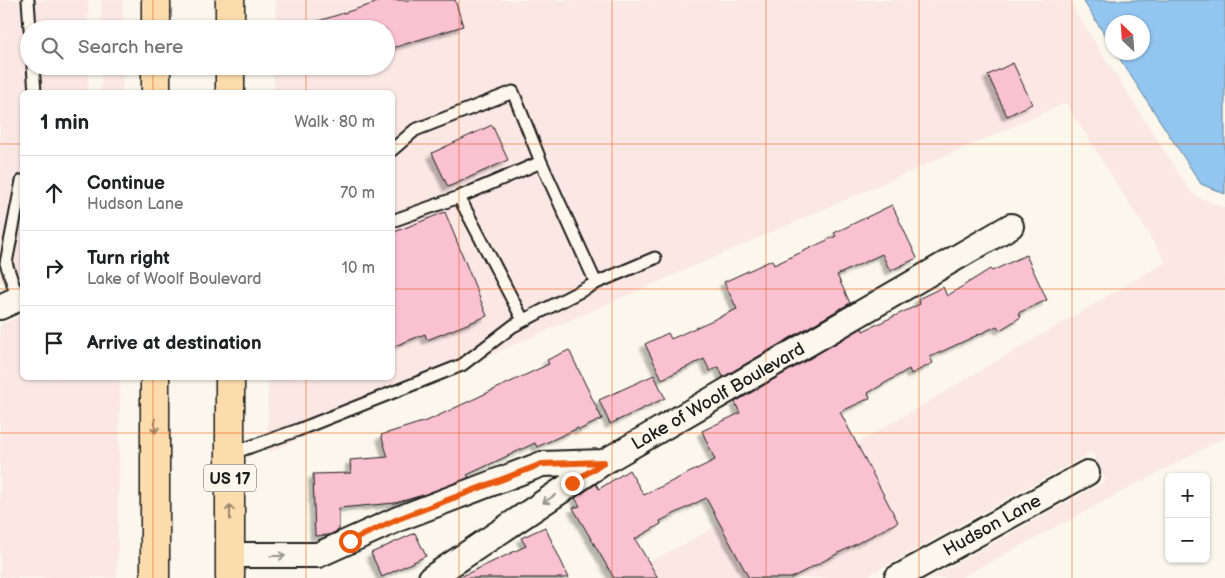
<!DOCTYPE html>
<html lang="en">
<head>
<meta charset="utf-8">
<style>
  :root { --surface:#fff; --page:#f2f2f2; --text:#202124; --muted:#757577; --line:#e0e0e0 }
  body { margin:0; font-family:"Balsamiq Sans",sans-serif; background:var(--page); color:var(--text) }
  .controls { position:absolute; right:15px; bottom:15px; display:grid; overflow:hidden; border-radius:8px; box-shadow:0 1px 4px #0004 }
  .controls button { width:45px; height:45px; display:grid; place-items:center; padding:0; border:0; border-bottom:1px solid var(--line); background:var(--surface); color:var(--text); font:25px sans-serif }
  .compass { position:absolute; left:1105px; top:15px; width:45px; height:45px; border-radius:50%; background:var(--surface); box-shadow:0 1px 4px #0004; rotate:335deg }
  .stop { position:absolute; width:15px; height:15px; margin:-11px; border:4px solid #ea580c; border-radius:50%; background:#fff }
  .stop.end { background:#ea580c; border-color:#fff; box-shadow:0 1px 5px #0008 }
  .list { margin:0; padding:0; list-style:none }
  h2 { display:flex; justify-content:space-between; align-items:center; height:65px; margin:0; padding:0 20px; font-size:21px }
  h2 small { font-size:16px; font-weight:400; color:var(--muted) }
  .list li { display:grid; grid-template-columns:32px 1fr auto; gap:15px; align-items:center; box-sizing:border-box; height:75px; padding:0 20px; border-top:1px solid var(--line) }
  .list b { display:block; font-size:19px; white-space:nowrap }
  .list p { margin:0; font-size:16px; white-space:nowrap; color:var(--muted) }
  .list em { font-size:16px; font-style:normal; color:var(--muted) }
  .icon { flex:none; width:28px; height:28px; fill:none; stroke:currentColor; stroke-width:2; stroke-linecap:round; stroke-linejoin:round }
  .map { position:relative; flex:none; width:1225px; height:578px; overflow:hidden }
  .search { position:absolute; background:var(--surface); box-shadow:0 1px 4px #0004; left:20px; top:20px; width:375px; height:55px; display:flex; align-items:center; gap:12px; box-sizing:border-box; padding:0 18px; border-radius:28px; color:var(--muted); font-size:19px }
  .panel { position:absolute; background:var(--surface); box-shadow:0 1px 4px #0004; left:20px; top:90px; width:375px; height:290px; border-radius:8px }
  .map>svg:first-child { display:block }
  .built { fill:#fbe7e4 }
  .water { fill:#92c5ef; stroke:#63819b }
  .building { fill:#fac1d3; stroke:#1c1c1c; filter:url(#shadow) }
  .lines { fill:none; stroke-linecap:round; stroke-linejoin:round }
  .lane-casing { stroke:#1c1c1c; stroke-width:15 }
  .street-casing { stroke:#1c1c1c; stroke-width:28 }
  .primary-casing { stroke:#1c1c1c; stroke-width:31 }
  .lane { stroke:#fbf7ec; stroke-width:11 }
  .street { stroke:#fbf7ec; stroke-width:24 }
  .primary { stroke:#fcdcac; stroke-width:28 }
  .oneway { stroke:#97866b }
  .oneway2 { stroke:#97948e }
  .route { stroke:#ea580c; stroke-width:6 }
  .grid { fill:none; stroke:#e8590c; stroke-width:1; stroke-opacity:0.55 }
  .labels { text-anchor:middle; stroke-width:4.5; stroke-linejoin:round; paint-order:stroke }
  .shield { fill:#fbf7ec; stroke:#5f5e5a; stroke-width:1 }
  .shield-label { font-size:16px; font-weight:bold; fill:#1c1c1c }
  .street-label { font-size:18px; fill:#1c1c1c; stroke:#fbf7ec }
</style>
</head>
<body>
<div class="map">
<svg width="1225" height="578" viewBox="0 0 1225 578">
  <defs>
    <filter id="shadow"><feDropShadow dx="-4.5" dy="4.5" stdDeviation="1" flood-color="#0004"/></filter>
  </defs>
  <rect width="100%" height="100%" fill="#fbf7ec"/>
  <filter id="ink" filterUnits="userSpaceOnUse"><feTurbulence type="fractalNoise" baseFrequency=".02" numOctaves="2"/><feDisplacementMap in="SourceGraphic" scale="10" xChannelSelector="R" yChannelSelector="G"/><feConvolveMatrix kernelMatrix="1 2 1 2 8 2 1 2 1" color-interpolation-filters="sRGB"/></filter>
  <g filter="url(#ink)">
    <path class="built" d="M0,0H88V29H29V66H88V92H22V271L0,282Z
      M101,0H123V29H101Z
      M276,0H1070L1076,13L1190,191L1197,197L1225,208V437L960,578H930L1106,481L1092,452L864,578H616L687,543L1166,262L1066,103L267,453L268,378H392V92H274V66H386V29H275Z
      M101,66H123L122,92H101Z
      M22,315V378H120L117,578H0V325Z"/>
    <path class="water" d="M1083,0H1225V194L1201,184L1116,53L1142,52V22H1112V47Z"/>
    <path class="building" d="M385,0H455L463,26L386,50V29H310L309,24Z
      M1013,63L1032,104L1007,116L988,75Z
      M492,125L508,160L448,187L432,153Z
      M892,205L917,258L890,271L882,254L837,275L850,303L723,377L719,367L710,371L704,359L662,379L645,344L668,333L671,339L737,309L724,282L772,260L774,265L836,236L834,233Z
      M445,212L487,316L427,340L425,334L392,347V233Z
      M1026,255L1047,300L1018,313L1021,317L1000,330L997,326L930,357L933,363L911,374L909,369L868,393L870,398L840,412L898,522L791,578H749L706,498L660,521L661,524L635,539L658,578H614L573,508L580,506L575,498L596,484L599,489L629,470L644,495L715,460L702,431L740,413L735,402L862,328L863,331L920,304L918,299L943,287L947,296L990,269L992,271Z
      M569,350L602,419L579,430L578,428L537,447L535,443L467,475L469,477L465,479L423,495L395,503L339,508V530L329,535L315,536L313,474L351,473L350,460L388,457L381,435L429,420L549,364L547,360Z
      M654,375L665,398L610,424L599,400Z
      M545,527L569,578H458L526,546L521,538Z
      M415,533L426,556L382,577L371,553Z"/>
    <g class="lines">
      <defs>
        <path id="lane" d="M28,0L30,29
          M33,66L35,92
          M392,150L415,130L513,92L541,162
          M459,197L523,320
          M596,283L655,258
          M18,299L6,263L22,181
          M230,454L298,430L462,365L513,326L596,283L541,162L459,197L392,221"/>
        <path id="street" d="M0,307L22,297
          M230,555H318L398,519L542,464L604,462
          M431,578L604,462L1011,226
          M897,578L1087,473"/>
        <path id="primary" d="M156,29V0
          M230,29V0
          M156,92V66
          M230,92V66
          M155,378V578
          M230,578V378"/>
      </defs>
      <use href="#lane" class="lane-casing"/>
      <use href="#street" class="street-casing"/>
      <use href="#primary" class="primary-casing"/>
      <use href="#lane" class="lane"/>
      <use href="#street" class="street"/>
      <use href="#primary" class="primary"/>
    </g>
    <defs><path id="oneway-shaft" d="M-6 0H5M1.5-3L5.5 0L1.5 3" fill="none" stroke-width="1.6" stroke-linecap="round" stroke-linejoin="round" transform="scale(1.25)"/></defs>
    <g class="oneway">
      <use href="#oneway-shaft" transform="translate(155 426) rotate(90)"/>
      <use href="#oneway-shaft" transform="translate(230 512) rotate(-90)"/>
    </g>
    <g class="oneway2">
      <use href="#oneway-shaft" transform="translate(549 499) rotate(146)"/>
      <use href="#oneway-shaft" transform="translate(278 556)"/>
    </g>
  </g>
  <g class="lines" filter="url(#ink)">
    <path class="route" d="M350,541L398,519L542,464L604,462L572,483"/>
  </g>
  <path class="grid" d="M153,0V29M306,0V29M459,0V578M612,0V578M766,0V578M919,0V578M1072,0V578M153,66V92M306,66V92M0,144H22M392,144H1225M0,289H22M392,289H1225M153,378V578M306,378V578M0,433H1225"/>
  <g class="labels">
    <rect class="shield" x="204" y="464.5" width="52" height="27" rx="4"/>
    <g class="shield-label">
      <text x="230" y="484">US 17</text>
    </g>
    <g class="street-label">
      <text transform="translate(718 396) rotate(-30)" y="6">Lake of Woolf Boulevard</text>
      <text transform="translate(992 525) rotate(-29)" y="6">Hudson Lane</text>
    </g>
  </g>
</svg>
<div class="controls">
<button>+</button>
<button>−</button>
</div>
<svg class="compass" viewBox="-18 -18 36 36"><path d="M0-13l5 13h-10z" fill="#e53935"/><path d="M0 13l5-13h-10z" fill="#757577"/></svg>
<div class="stop" style="left:350px;top:541px"></div>
<div class="stop end" style="left:572px;top:483px"></div>
<div class="search"><svg class="icon" aria-label="search" viewBox="0 0 24 24"><circle cx="10" cy="10" r="6"/><path d="M15 15l6 6"/></svg>Search here</div>
<section class="panel">
<h2>1 min<small>Walk · 80 m</small></h2>
<ul class="list">
<li><svg class="icon" aria-label="ahead" viewBox="0 0 24 24"><path d="M12 20V5M6 11l6-6 6 6"/></svg><div><b>Continue</b><p>Hudson Lane</p></div><em>70 m</em></li>
<li><svg class="icon" aria-label="right" viewBox="0 0 24 24"><path d="M7 20v-9h11M14 6l5 5-5 5"/></svg><div><b>Turn right</b><p>Lake of Woolf Boulevard</p></div><em>10 m</em></li>
<li><svg class="icon" aria-label="arrive" viewBox="0 0 24 24"><path d="M6 21V4h12l-3 4 3 4H6"/></svg><div><b>Arrive at destination</b></div></li>
</ul>
</section>
</div>
</body>
</html>
